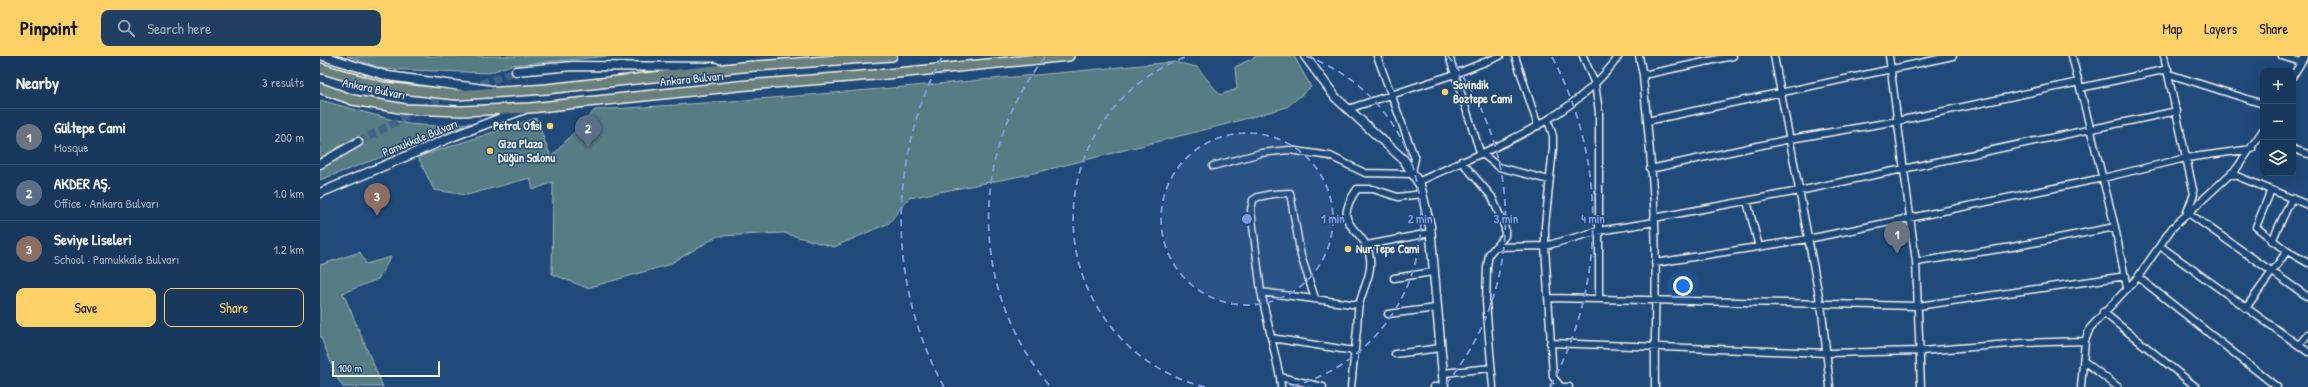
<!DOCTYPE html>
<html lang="en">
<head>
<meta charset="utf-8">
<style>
  :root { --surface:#17385c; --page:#203f62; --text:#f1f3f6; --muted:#9eacbb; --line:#365272; --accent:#ffd166 }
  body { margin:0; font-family:"Patrick Hand",sans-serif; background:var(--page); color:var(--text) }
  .controls { position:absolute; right:12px; top:12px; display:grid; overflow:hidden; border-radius:8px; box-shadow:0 4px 16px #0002 }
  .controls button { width:36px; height:36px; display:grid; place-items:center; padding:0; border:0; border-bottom:1px solid var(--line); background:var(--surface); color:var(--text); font:20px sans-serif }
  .scale { position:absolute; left:12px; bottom:10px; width:108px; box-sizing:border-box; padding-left:4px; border:2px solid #f4f1e8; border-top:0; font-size:11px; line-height:14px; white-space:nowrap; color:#f4f1e8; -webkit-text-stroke:3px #1f4a7a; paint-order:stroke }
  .you { position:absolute; left:1363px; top:230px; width:14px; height:14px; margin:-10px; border:3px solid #fff; border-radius:50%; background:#1a73e8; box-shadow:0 0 0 6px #1a73e833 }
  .badge { display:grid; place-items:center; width:26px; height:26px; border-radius:50%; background:var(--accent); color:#fff; font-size:13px; font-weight:700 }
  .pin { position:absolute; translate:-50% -33px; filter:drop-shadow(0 1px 2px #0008) }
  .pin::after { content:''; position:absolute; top:21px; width:14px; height:12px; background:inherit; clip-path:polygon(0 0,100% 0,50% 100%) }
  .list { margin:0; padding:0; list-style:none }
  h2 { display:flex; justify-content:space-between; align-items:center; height:52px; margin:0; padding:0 16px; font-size:17px }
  h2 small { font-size:13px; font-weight:400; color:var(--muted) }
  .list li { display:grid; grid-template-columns:26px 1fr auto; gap:12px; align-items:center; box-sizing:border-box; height:56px; padding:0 16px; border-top:1px solid var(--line) }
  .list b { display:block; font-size:15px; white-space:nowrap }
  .list p { margin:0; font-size:13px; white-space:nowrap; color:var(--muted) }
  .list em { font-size:13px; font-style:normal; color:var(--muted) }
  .actions { display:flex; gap:8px; padding:12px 16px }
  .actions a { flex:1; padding:9px 0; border:1px solid var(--accent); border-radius:8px; text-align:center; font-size:14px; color:var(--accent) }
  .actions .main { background:var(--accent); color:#111 }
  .icon { flex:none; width:22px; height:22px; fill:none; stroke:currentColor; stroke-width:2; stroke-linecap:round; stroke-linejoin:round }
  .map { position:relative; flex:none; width:1988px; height:331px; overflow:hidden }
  header { display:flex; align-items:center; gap:24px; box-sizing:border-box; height:56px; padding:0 20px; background:var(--accent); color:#111 }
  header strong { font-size:19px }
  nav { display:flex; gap:22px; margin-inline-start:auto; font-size:14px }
  .search { width:280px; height:36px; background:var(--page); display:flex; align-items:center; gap:10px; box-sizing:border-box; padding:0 14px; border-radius:8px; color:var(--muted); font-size:15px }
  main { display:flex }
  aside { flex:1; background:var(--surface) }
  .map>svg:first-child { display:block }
  .grass { fill:#567d83; stroke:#a5b7b6 }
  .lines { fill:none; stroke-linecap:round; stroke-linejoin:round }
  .secondary-tunnel { stroke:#3f638a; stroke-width:8; stroke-dasharray:8 4; stroke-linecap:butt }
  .street-casing { stroke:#f4f1e8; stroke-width:9 }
  .secondary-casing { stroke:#f4f1e8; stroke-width:11 }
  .primary-casing { stroke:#f4f1e8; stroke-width:12 }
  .street { stroke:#1f4a7a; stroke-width:6 }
  .secondary { stroke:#1f4a7a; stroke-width:8 }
  .primary { stroke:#6a807d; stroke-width:9 }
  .ring { fill:none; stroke:#7e97df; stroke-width:2; stroke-dasharray:7 5 }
  .poi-dot { fill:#ffd166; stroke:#1f4a7a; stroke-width:1.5 }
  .labels { text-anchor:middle; stroke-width:3; stroke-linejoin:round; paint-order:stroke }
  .street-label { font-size:12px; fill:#f4f1e8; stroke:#1f4a7a }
  .poi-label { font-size:12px; font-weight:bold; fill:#f4f1e8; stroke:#1f4a7a; text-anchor:start }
  .centre { fill:#7e97df; stroke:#1f4a7a; stroke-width:2 }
  .ring-label { font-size:12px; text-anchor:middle; font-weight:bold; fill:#7e97df; stroke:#1f4a7a; stroke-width:3; stroke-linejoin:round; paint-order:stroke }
</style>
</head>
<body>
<header>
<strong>Pinpoint</strong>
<div class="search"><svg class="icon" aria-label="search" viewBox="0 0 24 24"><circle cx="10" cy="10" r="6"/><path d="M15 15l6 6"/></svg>Search here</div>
<nav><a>Map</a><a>Layers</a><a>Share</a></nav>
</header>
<main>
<aside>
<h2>Nearby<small>3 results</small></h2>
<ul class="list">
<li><span class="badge" style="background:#6b7280">1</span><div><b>Gültepe Cami</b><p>Mosque</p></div><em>200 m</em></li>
<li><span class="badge" style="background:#5c6f8a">2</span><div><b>AKDER AŞ.</b><p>Office · Ankara Bulvarı</p></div><em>1.0 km</em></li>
<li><span class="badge" style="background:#8d6e63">3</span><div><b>Seviye Liseleri</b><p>School · Pamukkale Bulvarı</p></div><em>1.2 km</em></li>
</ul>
<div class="actions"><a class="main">Save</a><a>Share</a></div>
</aside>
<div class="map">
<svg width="1988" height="331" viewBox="0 0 1988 331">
  <rect width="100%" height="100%" fill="#1f4a7a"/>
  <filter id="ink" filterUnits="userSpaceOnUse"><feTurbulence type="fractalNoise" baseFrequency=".025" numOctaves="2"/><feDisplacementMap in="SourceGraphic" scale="8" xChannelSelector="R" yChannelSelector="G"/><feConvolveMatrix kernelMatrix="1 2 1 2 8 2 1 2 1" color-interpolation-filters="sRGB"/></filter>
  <g filter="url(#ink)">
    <path class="grass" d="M27,0H292L191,9L169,17L64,13Z
      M937,0H974L991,31L967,51L907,68L706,119L589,142L569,167L514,191L464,177L398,180L348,209L267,232L232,218L233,126L213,134L210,122L147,139L114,134L98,101L216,62L231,101L275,54C469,43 661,24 854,6L877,11L900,39L917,33L915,11Z
      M0,44L88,68L116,70L152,67L0,124Z
      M40,196L46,208L71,201L58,223L23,237L63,331H23L17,322L0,279V209Z"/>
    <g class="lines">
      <path class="secondary-tunnel" d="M150,32L196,15
        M38,86L115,45L133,38"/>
      <defs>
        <path id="street" d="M1057,0L1095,103L1092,116
          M1129,0L1160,96L1179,111L1229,124
          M1195,0L1218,70
          M1263,0L1275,28L1279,56V242
          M1319,0L1323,19C1327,68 1333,118 1335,167C1337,222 1334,276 1335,331
          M1454,0L1502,256L1510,331
          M1569,0L1596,206L1601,331
          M1752,0L1795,171L1807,232
          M1844,0L1874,138L1867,156L1988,241
          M1962,0L1981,6
          M1849,18L1943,48
          M1323,19L1413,0
          M1973,20L1985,0
          M1760,32L1848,13
          M1028,53L1135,18L1180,0
          M1228,64L1233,80V92L1225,170V190L1233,321L1241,331
          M1327,65L1633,0
          M1973,93L1988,98
          M1141,105L1172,141L1185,172V180L1169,198L1167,211L1166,246L1173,331
          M893,110L941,97L969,94L1010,100L1045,117L1093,118
          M1330,113L1470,83L1578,65L1759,26
          M1912,118L1988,149
          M1098,126C1169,92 1251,67 1299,0
          M1951,134L1936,171L1967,195L1988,207
          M1427,145L1439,191
          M1334,162L1479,135L1857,55
          M1952,185L1972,142
          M1047,189L1110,177
          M1840,190L1988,296
          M1175,191L1225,190L1278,175L1335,166
          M1596,206L1692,191L1795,171
          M1335,207L1488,183L1783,122L1866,102L1932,93
          M1818,221L1957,331
          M1074,222L1113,216
          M941,236L960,321L961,331
          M995,242L981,200L970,137L952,138L938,141L933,144L931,154L941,236L1039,249
          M1229,242L1598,250L1806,220
          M1926,252L1967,195
          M1783,256L1876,331
          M1068,258L1117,252
          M951,282L1034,295
          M1230,287L1507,297L1601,295L1703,287L1765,285
          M1979,289L1988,278
          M1075,298L1120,292
          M1765,306L1798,331
          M1123,317L1171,312
          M960,321L1003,331
          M1031,331C1033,312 1035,293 1037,273C1038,265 1037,257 1039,249C1043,232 1052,219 1050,202C1045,168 1009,174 1037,133H1053L1078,141L1102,138
          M1114,331L1124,330
          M1234,331H1249
          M1761,331L1765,285L1770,272L1818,221L1852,172L1917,112L1943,74"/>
        <path id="secondary" d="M3,0L68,20L171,34
          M985,0L1016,42L1084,104L1100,129L1110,170L1124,331
          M196,15L253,10L395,11
          M0,108L38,86
          M0,137L134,80L205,53"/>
        <path id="primary" d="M0,12L63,31L137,39L227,33L422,11L572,0
          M0,32L33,44L85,53L141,55L210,52L428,29L567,18L749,0"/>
      </defs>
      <use href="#street" class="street-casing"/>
      <use href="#secondary" class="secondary-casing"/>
      <use href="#primary" class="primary-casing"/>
      <use href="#street" class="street"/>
      <use href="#secondary" class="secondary"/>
      <use href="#primary" class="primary"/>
    </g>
  </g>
  <circle cx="927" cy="163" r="86" fill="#7e97df" fill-opacity=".12"/>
  <g class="ring">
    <circle cx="927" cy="163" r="86"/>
    <path d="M885 331A173 173 0 0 1 868 0M986 0A173 173 0 0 1 969 331"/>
    <path d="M729 329A259 259 0 0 1 726 0M1128 0A259 259 0 0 1 1125 329"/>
    <path d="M624 331A346 346 0 0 1 622 1M1232 1A346 346 0 0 1 1230 331"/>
  </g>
  <g class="poi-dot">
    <circle cx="1125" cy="36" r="4"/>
    <circle cx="230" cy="70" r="4"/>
    <circle cx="170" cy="95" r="4"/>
    <circle cx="1028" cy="193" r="4"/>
  </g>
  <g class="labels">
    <g class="street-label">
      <text transform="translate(372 23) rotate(-6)" y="4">Ankara Bulvarı</text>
      <text transform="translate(54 33) rotate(12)" y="4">Ankara Bulvarı</text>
      <text transform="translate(100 82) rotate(-22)" y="4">Pamukkale Bulvarı</text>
    </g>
    <g class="poi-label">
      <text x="1133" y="33">Sevindik<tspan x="1133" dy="14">Boztepe Cami</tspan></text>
      <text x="222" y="74" text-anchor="end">Petrol Ofisi</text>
      <text x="178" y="92">Giza Plaza<tspan x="178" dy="14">Düğün Salonu</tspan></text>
      <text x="1036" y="197">Nur Tepe Cami</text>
    </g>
  </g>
  <circle cx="927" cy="163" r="6" class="centre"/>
  <g class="ring-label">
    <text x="1013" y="167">1 min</text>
    <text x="1100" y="167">2 min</text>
    <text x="1186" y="167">3 min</text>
    <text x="1273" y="167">4 min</text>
  </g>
</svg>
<div class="controls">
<button>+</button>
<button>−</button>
<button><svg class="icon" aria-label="layers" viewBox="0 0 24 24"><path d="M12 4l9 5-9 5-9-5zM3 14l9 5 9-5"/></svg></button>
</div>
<div class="scale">100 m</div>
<div class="you"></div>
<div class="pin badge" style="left:1577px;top:198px;background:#6b7280">1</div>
<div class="pin badge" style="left:268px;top:92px;background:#5c6f8a">2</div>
<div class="pin badge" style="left:57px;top:160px;background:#8d6e63">3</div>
</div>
</main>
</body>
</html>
